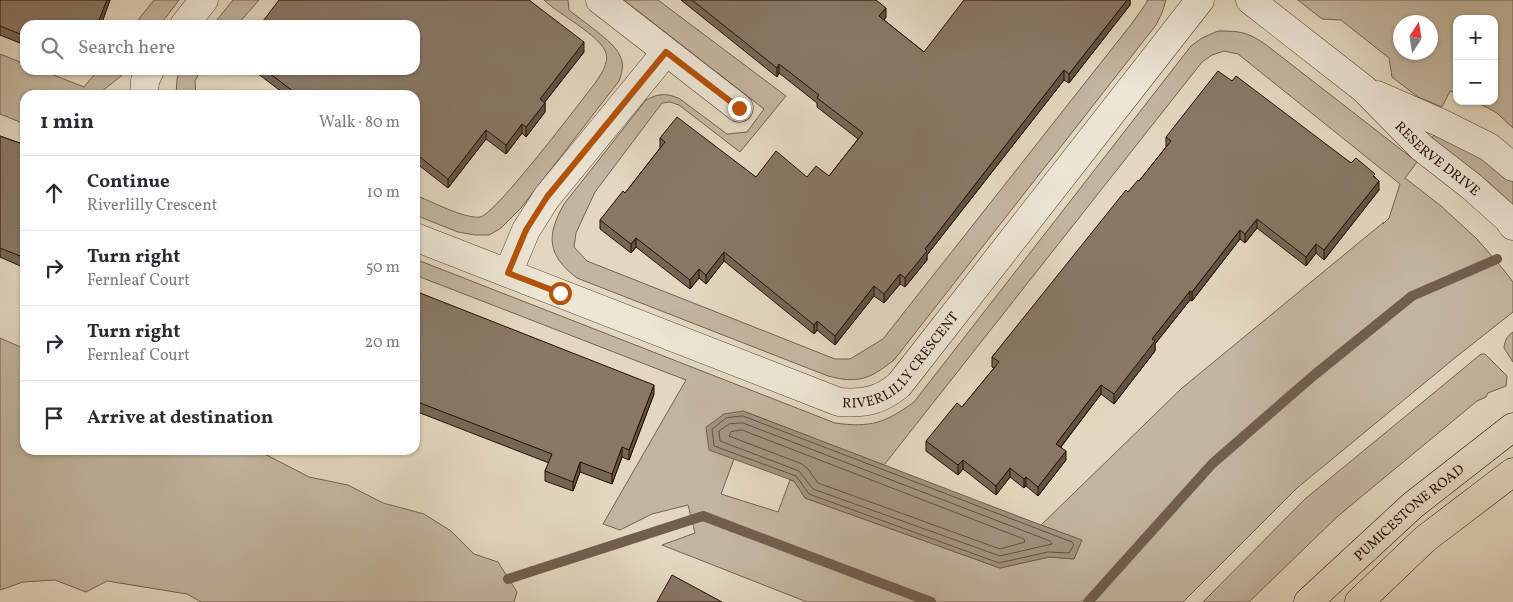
<!DOCTYPE html>
<html lang="en">
<head>
<meta charset="utf-8">
<style>
  :root { --surface:#fff; --page:#f7f7f7; --text:#2b2b33; --muted:#7c7c81; --line:#e1e1e2 }
  body { margin:0; font-family:Vollkorn,serif; background:var(--page); color:var(--text) }
  .controls { position:absolute; right:15px; top:15px; display:grid; overflow:hidden; border-radius:10px; box-shadow:0 1px 4px #0004 }
  .controls button { width:45px; height:45px; display:grid; place-items:center; padding:0; border:0; border-bottom:1px solid var(--line); background:var(--surface); color:var(--text); font:25px sans-serif }
  .compass { position:absolute; left:1393px; top:15px; width:45px; height:45px; border-radius:50%; background:var(--surface); box-shadow:0 1px 4px #0004; rotate:12deg }
  .stop { position:absolute; width:15px; height:15px; margin:-11px; border:4px solid #b45309; border-radius:50%; background:#fff }
  .stop.end { background:#b45309; border-color:#fff; box-shadow:0 1px 5px #0008 }
  .list { margin:0; padding:0; list-style:none }
  h2 { display:flex; justify-content:space-between; align-items:center; height:65px; margin:0; padding:0 20px; font-size:21px }
  h2 small { font-size:16px; font-weight:400; color:var(--muted) }
  .list li { display:grid; grid-template-columns:32px 1fr auto; gap:15px; align-items:center; box-sizing:border-box; height:75px; padding:0 20px; border-top:1px solid var(--line) }
  .list b { display:block; font-size:19px; white-space:nowrap }
  .list p { margin:0; font-size:16px; white-space:nowrap; color:var(--muted) }
  .list em { font-size:16px; font-style:normal; color:var(--muted) }
  .icon { flex:none; width:28px; height:28px; fill:none; stroke:currentColor; stroke-width:2; stroke-linecap:round; stroke-linejoin:round }
  .map { position:relative; flex:none; width:1513px; height:602px; overflow:hidden }
  .search { position:absolute; background:var(--surface); box-shadow:0 1px 4px #0004; left:20px; top:20px; width:400px; height:55px; display:flex; align-items:center; gap:12px; box-sizing:border-box; padding:0 18px; border-radius:15px; color:var(--muted); font-size:19px }
  .panel { position:absolute; background:var(--surface); box-shadow:0 1px 4px #0004; left:20px; top:90px; width:400px; height:365px; border-radius:15px }
  .map>svg:first-child { display:block }
  .green { fill:#c3b69f; stroke:#746250; fill-rule:evenodd }
  .water { fill:#a3947f; stroke:#715f4d }
  .lines { fill:none; stroke-linecap:round; stroke-linejoin:round }
  .shore { stroke:#645240; stroke-width:1 }
  .stream { stroke:#715f4d; stroke-width:10 }
  .minor-casing { stroke:#554131; stroke-width:29 }
  .major-casing { stroke:#260f02; stroke-width:29 }
  .minor { stroke:#ede6d5; stroke-width:28 }
  .major { stroke:#e3d8bf; stroke-width:28 }
  .wall { fill:#756756; stroke:#260f02 }
  .shaded-wall { fill:#5f5446; stroke:#260f02 }
  .building { fill:#887864; stroke:#260f02 }
  .route { stroke:#b45309; stroke-width:6 }
  .labels { text-anchor:middle; stroke-width:5; stroke-linejoin:round; paint-order:stroke }
  .street-label { font-size:14px; fill:#260f02; stroke:#ede6d5 }
</style>
</head>
<body>
<div class="map">
<svg width="1513" height="602" viewBox="0 0 1513 602">
  <rect width="100%" height="100%" fill="#e3d8bf"/>
  <filter id="stains"><feTurbulence type="fractalNoise" baseFrequency=".004" numOctaves="4"/><feColorMatrix values="0 0 0 0 .2 0 0 0 0 .09 0 0 0 0 .02 0 0 0 .5 -.17"/></filter>
  <radialGradient id="worn" r=".72"><stop offset=".6" stop-color="#630" stop-opacity="0"/><stop offset="1" stop-color="#630" stop-opacity=".3"/></radialGradient>
  <path class="green" d="M154,0H179L160,25H134Z
    M233,0H259L237,25H213Z
    M544,0H568L569,10C582,21 613,41 619,54C624,63 623,71 619,81L521,208L501,228L489,235H475L458,232L415,215V195C431,201 464,219 480,217C495,215 581,101 596,82C601,74 609,63 606,53C600,35 558,14 544,0Z
    M624,0H658L786,96L740,152L679,105L670,102L662,103L595,192L576,233L574,247L587,261L835,359H850L883,339L1133,22L1147,2V0H1166L1162,13L1156,25L894,360C870,379 858,384 828,376L577,278C547,255 546,236 564,204L646,100C659,93 667,93 680,99L727,134L747,132L764,109Z
    M1298,0H1513V128L1497,113L1475,101H1494V19H1457V93L1450,91L1442,107L1418,97L1392,77L1389,58L1341,20L1322,19ZM1400,22H1430V52H1400Z
    M1218,31C1241,31 1247,32 1265,44L1417,162L1405,178L1441,206L1477,239L1503,269L1513,282V312L1456,357L1297,488L1183,602H807L662,545L695,533L688,505L652,514L620,530L603,524L686,380L415,275V259L835,423C871,428 885,423 914,402L1191,46L1202,38ZM1224,51L1238,54L1400,184L1389,218L1383,224L1384,222L1182,388L1041,525L1081,540L1074,559L1049,557L1000,568L805,498L794,481L790,480L778,512L721,494L734,459L743,411L884,465L1202,62L1212,55Z
    M0,54L25,64V70H41L84,87L98,70H125L121,76L101,92L99,95H25V124L0,114Z
    M180,70H201L195,81L196,95H176L177,79Z
    M1436,131L1489,162L1513,181V206C1490,180 1459,160 1431,140Z
    M1513,332V362L1504,348C1505,340 1507,336 1513,332Z
    M0,338L25,349V450H257L309,477L348,485L383,503L424,514L451,531L474,554L498,562L517,592L514,602H201L187,594L107,581L86,592L55,580L23,582L0,590Z
    M1481,354H1485L1507,376L1506,386L1488,393L1486,397L1477,401L1338,516L1249,602H1203L1305,499Z"/>
  <path class="water" d="M743,411L1041,525L1082,540L1074,559L1049,557L1000,568L805,498L794,481L709,450L706,427L724,414Z"/>
  <g class="lines">
    <path class="shore" d="M743,416L1072,542L1074,545L1069,553L1048,552L999,563L809,494L796,476L714,446L712,429L726,418Z
      M743,423L1050,541L1052,544L1000,556L813,489L799,471L720,441L719,431L729,424Z
      M742,430L1024,539L1025,542L1000,549L818,483L808,469L802,464L729,436L731,432Z"/>
    <path class="stream" d="M508,579L703,516L931,602
      M1088,602L1212,464L1313,376L1412,296L1497,259"/>
    <defs>
      <g id="minor">
        <path d="M600,0L739,108"/>
        <path id="s1" d="M1250,0L1364,89L1422,148L1471,186L1508,219L1513,226"/>
        <path d="M184,25L204,0"/>
        <path d="M144,95L145,81L150,70"/>
        <path d="M1377,95L1441,123L1489,147L1513,167"/>
        <path id="s2" d="M415,237L839,402C863,404 880,401 899,385L1200,0"/>
        <path d="M508,273L526,230L547,197L666,52"/>
      </g>
      <g id="major">
        <path id="s3" d="M1308,602L1413,505L1513,427"/>
        <path d="M1359,602L1425,539L1513,472"/>
      </g>
    </defs>
    <use href="#minor" class="minor-casing"/>
    <use href="#major" class="major-casing"/>
    <use href="#minor" class="minor"/>
    <use href="#major" class="major"/>
  </g>
  <path class="wall" d="M0,0H110L101,25H25V45L0,35Z
    M681,0H876L886,17L884,20L924,52L1127,0H1130V5L1069,83L1064,80L927,255V260L905,287L900,284L884,303L874,296L835,345L817,330L814,334L724,261L706,284L699,278L690,289L636,247L631,253L600,229V220L625,193L660,148V138L756,177H807L829,176L858,139L817,107V103L779,73L777,77Z
    M584,52L545,102V112L526,137L522,133L506,154L486,139L448,188L416,163L415,165V95H286L253,70H415Z
    M1232,81L1351,163L1375,177L1379,190L1324,260L1316,253L1306,266L1257,228L1245,243L1240,239L1192,301L1190,300L1155,344V351L1114,404L1101,394L1061,447L1066,460L1038,496L1026,486L1024,488L1010,477L996,495L963,469L958,475L926,451V441L962,407L994,368L992,367V357L1139,181L1166,147V137Z
    M0,136L25,145V268L0,257Z
    M415,291L654,394L629,460L622,457L612,484L580,472L573,491L545,481V471L549,463L415,411Z"/>
  <path class="shaded-wall" d="M107,0H110L101,25H97Z
    M1127,0H1130V5L1069,83V74Z
    M886,8V17L879,26V16Z
    M584,42V52L540,108V99Z
    M779,64V73L777,77V68Z
    M1064,70V80L927,255V260L905,287V278L925,249Z
    M545,103V112L526,137V127Z
    M522,124V133L506,154V145Z
    M486,130V139L448,188V179Z
    M416,154V163L415,165V155Z
    M1379,181V190L1324,260V250Z
    M1257,219V228L1245,243V234Z
    M1240,230V239L1192,301V292Z
    M636,238V247L631,253V244Z
    M1316,244V253L1306,266V257Z
    M724,252V261L706,284V275Z
    M699,269V278L690,289V280Z
    M900,274V284L884,303V294Z
    M874,286V296L835,345V336Z
    M1190,291V300L1155,344V351L1114,404V394L1152,339Z
    M817,321V330L814,334V325Z
    M654,385V394L629,460V450Z
    M1101,385V394L1056,453V444Z
    M622,447V457L612,484V474Z
    M1066,451V460L1038,496V487Z
    M963,460V469L958,475V465Z
    M580,462V472L573,491V482Z
    M1010,468V477L996,495V486Z
    M1026,477V486L1024,488V479Z"/>
  <path class="building" d="M0,0H107L97,25H41L34,22L32,25H25V36L0,26Z
    M279,0H529L584,42L540,99L545,103L526,127L522,124L506,145L486,130L448,179L416,154L415,155V95H298L265,70H415V25H260Z
    M692,0H876L886,8L879,16L924,52L964,0H1127L1069,74L1064,70L925,249L927,251L905,278L900,274L884,294L874,286L835,336L817,321L814,325L724,252L706,275L699,269L690,280L636,238L631,244L600,220L623,191L625,193L665,142L660,138L677,117L756,177L776,151L807,177L816,166L829,176L863,133L817,98L819,95L779,64L777,68Z
    M1218,71L1232,81L1236,76L1351,163L1356,158L1375,174L1373,176L1379,181L1324,250L1316,244L1306,257L1257,219L1245,234L1240,230L1192,292L1190,291L1152,339L1155,341L1114,394L1101,385L1056,444L1066,451L1038,487L1026,477L1024,479L1010,468L996,486L963,460L958,465L926,441L957,403L962,407L999,362L992,357L1126,190L1128,192L1138,180L1139,181L1171,141L1166,137Z
    M0,136L25,145V258L0,248Z
    M415,291L654,385L629,450L622,447L612,474L580,462L573,482L545,471L552,454L415,401Z
    M672,575L722,602H657Z"/>
  <g class="lines">
    <path class="route" d="M560,293L508,273L526,230L547,197L666,52L739,108"/>
  </g>
  <g class="labels">
    <g class="street-label">
      <text dy="5" stroke="none"><textPath href="#s1" startOffset="246">RESERVE DRIVE</textPath></text>
      <text dy="5" stroke="none"><textPath href="#s2" startOffset="534">RIVERLILLY CRESCENT</textPath></text>
      <text dy="5" stroke="none"><textPath href="#s3" startOffset="135">PUMICESTONE ROAD</textPath></text>
    </g>
  </g>
  <rect width="100%" height="100%" filter="url(#stains)"/>
  <rect width="100%" height="100%" fill="url(#worn)"/>
</svg>
<div class="controls">
<button>+</button>
<button>−</button>
</div>
<svg class="compass" viewBox="-18 -18 36 36"><path d="M0-13l5 13h-10z" fill="#e53935"/><path d="M0 13l5-13h-10z" fill="#7c7c81"/></svg>
<div class="stop" style="left:560px;top:293px"></div>
<div class="stop end" style="left:739px;top:108px"></div>
<div class="search"><svg class="icon" aria-label="search" viewBox="0 0 24 24"><circle cx="10" cy="10" r="6"/><path d="M15 15l6 6"/></svg>Search here</div>
<section class="panel">
<h2>1 min<small>Walk · 80 m</small></h2>
<ul class="list">
<li><svg class="icon" aria-label="ahead" viewBox="0 0 24 24"><path d="M12 20V5M6 11l6-6 6 6"/></svg><div><b>Continue</b><p>Riverlilly Crescent</p></div><em>10 m</em></li>
<li><svg class="icon" aria-label="right" viewBox="0 0 24 24"><path d="M7 20v-9h11M14 6l5 5-5 5"/></svg><div><b>Turn right</b><p>Fernleaf Court</p></div><em>50 m</em></li>
<li><svg class="icon" aria-label="right" viewBox="0 0 24 24"><path d="M7 20v-9h11M14 6l5 5-5 5"/></svg><div><b>Turn right</b><p>Fernleaf Court</p></div><em>20 m</em></li>
<li><svg class="icon" aria-label="arrive" viewBox="0 0 24 24"><path d="M6 21V4h12l-3 4 3 4H6"/></svg><div><b>Arrive at destination</b></div></li>
</ul>
</section>
</div>
</body>
</html>
